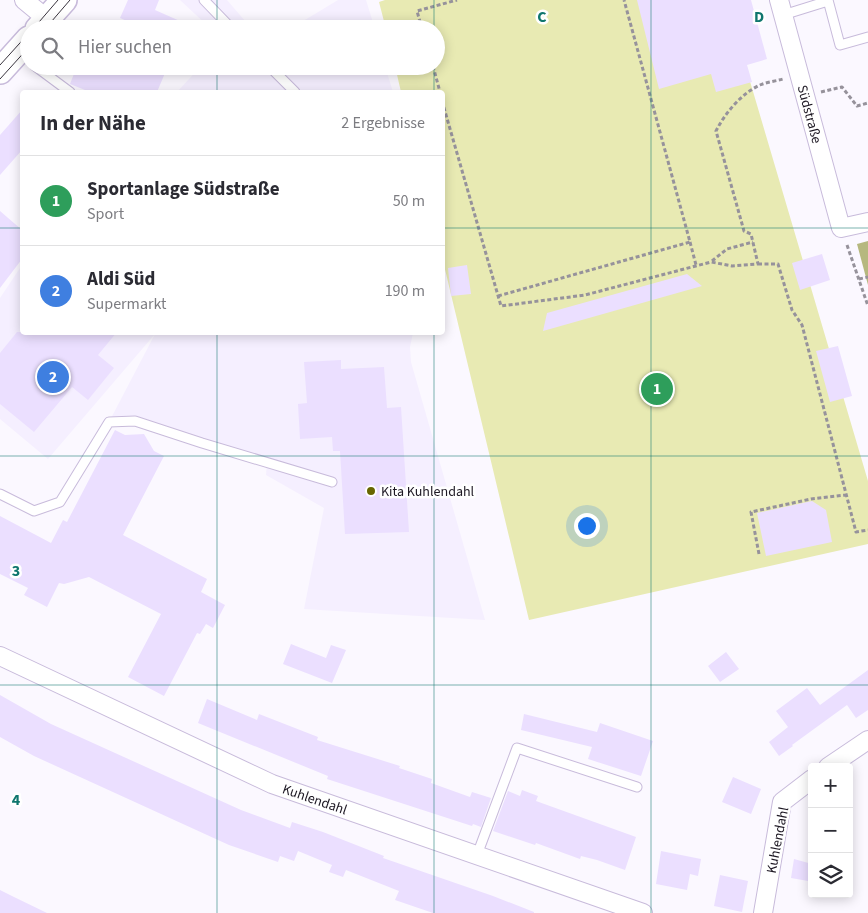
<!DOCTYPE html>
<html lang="de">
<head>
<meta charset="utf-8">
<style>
  :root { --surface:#fff; --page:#f2f2f3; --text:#2b2b33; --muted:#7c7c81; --line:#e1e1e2; --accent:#ea580c }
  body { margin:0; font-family:"Source Sans 3",sans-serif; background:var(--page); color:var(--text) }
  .controls { position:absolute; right:15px; bottom:15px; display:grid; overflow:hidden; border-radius:5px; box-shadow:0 2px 12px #0003 }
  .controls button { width:45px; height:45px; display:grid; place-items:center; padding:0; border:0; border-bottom:1px solid var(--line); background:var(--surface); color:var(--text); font:25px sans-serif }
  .you { position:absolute; left:586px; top:525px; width:18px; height:18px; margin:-12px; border:4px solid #fff; border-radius:50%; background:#1a73e8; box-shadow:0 0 0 8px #1a73e833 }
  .badge { display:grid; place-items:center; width:32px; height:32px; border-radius:50%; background:var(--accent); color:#fff; font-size:16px; font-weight:700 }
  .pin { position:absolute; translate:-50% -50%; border:2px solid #fff; box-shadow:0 1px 5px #0006 }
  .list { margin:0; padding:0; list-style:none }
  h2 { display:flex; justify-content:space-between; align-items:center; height:65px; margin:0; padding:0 20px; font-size:21px }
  h2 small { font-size:16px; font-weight:400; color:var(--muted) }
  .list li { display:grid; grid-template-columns:32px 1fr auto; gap:15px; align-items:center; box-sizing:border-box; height:90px; padding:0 20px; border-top:1px solid var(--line) }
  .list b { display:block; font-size:19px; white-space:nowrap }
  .list p { margin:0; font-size:16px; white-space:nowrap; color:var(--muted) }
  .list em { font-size:16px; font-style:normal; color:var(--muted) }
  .icon { flex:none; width:28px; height:28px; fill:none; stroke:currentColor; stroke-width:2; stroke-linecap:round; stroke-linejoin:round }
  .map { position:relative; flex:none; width:868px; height:913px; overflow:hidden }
  .search { position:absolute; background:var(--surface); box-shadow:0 2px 12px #0003; left:20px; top:20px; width:425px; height:55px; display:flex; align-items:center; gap:12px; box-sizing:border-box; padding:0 18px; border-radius:28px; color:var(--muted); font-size:19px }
  .panel { position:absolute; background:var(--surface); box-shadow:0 2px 12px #0003; left:20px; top:90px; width:425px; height:245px; border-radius:5px }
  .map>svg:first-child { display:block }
  .built { fill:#f5efff }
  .green { fill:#e8eab3 }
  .forest { fill:#b6b87f }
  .building { fill:#ebdfff }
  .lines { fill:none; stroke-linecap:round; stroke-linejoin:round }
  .lane-casing { stroke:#c8bbdb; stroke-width:11 }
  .street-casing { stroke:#c8bbdb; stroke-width:20 }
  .secondary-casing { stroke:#c8bbdb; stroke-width:28 }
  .path { stroke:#96929b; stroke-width:3; stroke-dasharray:4 2.5; stroke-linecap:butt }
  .lane { stroke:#fff; stroke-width:9 }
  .street { stroke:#fff; stroke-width:18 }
  .secondary { stroke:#fff; stroke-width:25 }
  .tram { stroke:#39343e; stroke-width:1 }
  .grid { fill:none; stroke:#0f766e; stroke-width:1; stroke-opacity:0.55 }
  .poi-dot { fill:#676600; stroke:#fff; stroke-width:2 }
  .labels { text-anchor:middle; stroke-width:5; stroke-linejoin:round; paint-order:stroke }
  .street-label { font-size:14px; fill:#1d1823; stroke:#fff }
  .poi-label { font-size:14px; fill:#1d1823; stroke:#fff; text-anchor:start }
  .grid-label { font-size:16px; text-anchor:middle; font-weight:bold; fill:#0f766e; stroke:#fff; stroke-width:5; stroke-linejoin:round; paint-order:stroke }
</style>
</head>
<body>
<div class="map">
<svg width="868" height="913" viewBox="0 0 868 913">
  <rect width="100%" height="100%" fill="#fbf8ff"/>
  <path class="built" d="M180,0H227L252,29H211Z
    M338,0H366L375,29H290Z
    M201,66H385L393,92H177Z
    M22,265V332L413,333L410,347L411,362L485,620L304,609L324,508L266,475L267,462L135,421L109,422L155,334L48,459L0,419V298Z"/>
  <path class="green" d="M385,0H726L868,481V544L529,620L443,261L442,92H401L395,66H436V29H386L379,2Z"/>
  <path class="forest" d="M868,241V285L857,244Z"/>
  <path class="building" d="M128,0H159L155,10L198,29H145L120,18Z
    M637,0H751L767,59L747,65L752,82L716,92L711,74L659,89Z
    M77,66H104L126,75L128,71L135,73L138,66H168L157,92H90L70,84Z
    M22,110V150L0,175V135Z
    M0,211L22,230V259L0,288Z
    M822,254L830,280L800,290L792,263Z
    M467,265L471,294L451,296L448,268Z
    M687,274L702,286L543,331L547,313Z
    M17,332H117L98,355L114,368L88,400L72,387L34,432L0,404V353Z
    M838,346L852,396L830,402L816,351Z
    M341,360V369L384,367L387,408L401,407L409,532L345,534L340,451H333L332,437L300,439L298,404L307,403L304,362Z
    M115,430L125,435L144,434L154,451L164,456L123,535L207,579L201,592L225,605L213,628L206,624L200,634L197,633L164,696L128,677L161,614L89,577L64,584L59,583L47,607L24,595L28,588L0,574V516L51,543L63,520L67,522Z
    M812,501L826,510L832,542L766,556L757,513Z
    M291,644L326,658L331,645L346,650L332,683L283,664Z
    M726,652L739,669L720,682L708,666Z
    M868,670V710L856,718L847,705L792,745L793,746L779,756L769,742L788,727L776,711L807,688L820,705Z
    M0,695L51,724L241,810L290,828L292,822L323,832L384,856L383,858L493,896L534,912V913H433L395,900L399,891L346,870L343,877L329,872L332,865L298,851L294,861L280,856L278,862L229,845L34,756L0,737Z
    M207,699L257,720L259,714L318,737L317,740L400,766L399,768L432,779L431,783L470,797L472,792L491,798L481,827L473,824L472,826L327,779L328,776L198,723Z
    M524,714L597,732L600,723L653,741L641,776L588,759L592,747L521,730Z
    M733,777L761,789L751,814L722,802Z
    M522,790L538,796L536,801L636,837L625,870L597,860L581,856L580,859L536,843L535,845L493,831L508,791L520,796Z
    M661,851L701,859L698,876L690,874L687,890L656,884Z
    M794,859L812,864V871L808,881L791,878Z
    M720,875L748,881L742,912L714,906Z
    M0,890L14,897L47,913H0Z"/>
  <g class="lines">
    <defs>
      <path id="lane" d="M204,0L232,29
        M828,0L840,45L868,37
        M783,15L828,1
        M35,66L70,92
        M269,66L295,92
        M0,494L34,511L60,502L109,422L135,421L202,443L332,482
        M477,855L517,748L637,787"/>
      <path id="street" d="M24,0L47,19
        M779,0L841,228L868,222
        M0,656L272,784L643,913
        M828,767L868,740
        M763,913L782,802L812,779"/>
      <path id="secondary" d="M38,29L64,0
        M0,71L29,39"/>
    </defs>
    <use href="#lane" class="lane-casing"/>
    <use href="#street" class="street-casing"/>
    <use href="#secondary" class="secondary-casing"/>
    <path class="path" d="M422,29L417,11L457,0
      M433,66L440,92
      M821,92L842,87L857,106L868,103
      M442,101L501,306L585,295L711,262L732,266L758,264L751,234L744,231L716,131C725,113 742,93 760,85C767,82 776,81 783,79
      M690,242L696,265
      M847,245L868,306
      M712,261L727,249L753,242
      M758,264H778L792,310L802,325L856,532L868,530
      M859,279L868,277
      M498,296L690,242L624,0
      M759,554L751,512L811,499L846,495"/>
    <use href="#lane" class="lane"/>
    <use href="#street" class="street"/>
    <use href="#secondary" class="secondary"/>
    <path class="tram" d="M33,29L58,0
      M45,29L70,0
      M0,65L29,33
      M0,79L29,47"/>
  </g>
  <path class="grid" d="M217,0V29M434,0V29M651,0V913M217,66V92M434,66V92M0,228H22M442,228H868M217,332V913M434,332V913M0,456H868M0,685H868"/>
  <circle class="poi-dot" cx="371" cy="491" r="5"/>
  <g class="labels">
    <g class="street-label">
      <text transform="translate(810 114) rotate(75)" y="5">Südstraße</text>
      <text transform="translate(315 799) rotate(19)" y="5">Kuhlendahl</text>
      <text transform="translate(777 840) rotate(-79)" y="5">Kuhlendahl</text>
    </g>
    <g class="poi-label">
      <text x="381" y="496">Kita Kuhlendahl</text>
    </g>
  </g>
  <g class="grid-label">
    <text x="542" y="22">C</text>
    <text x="759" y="22">D</text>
    <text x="16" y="576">3</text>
    <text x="16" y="805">4</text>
  </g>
</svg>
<div class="controls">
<button>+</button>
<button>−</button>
<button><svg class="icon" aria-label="layers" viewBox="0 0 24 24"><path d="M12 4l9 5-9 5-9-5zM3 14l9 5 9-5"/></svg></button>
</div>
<div class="you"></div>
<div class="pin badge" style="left:657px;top:389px;background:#2e9e5b">1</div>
<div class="pin badge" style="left:53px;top:377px;background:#3f7fe0">2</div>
<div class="search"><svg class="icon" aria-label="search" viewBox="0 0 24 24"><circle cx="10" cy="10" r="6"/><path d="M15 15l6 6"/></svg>Hier suchen</div>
<section class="panel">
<h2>In der Nähe<small>2 Ergebnisse</small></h2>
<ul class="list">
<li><span class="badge" style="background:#2e9e5b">1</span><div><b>Sportanlage Südstraße</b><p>Sport</p></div><em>50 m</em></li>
<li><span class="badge" style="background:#3f7fe0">2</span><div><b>Aldi Süd</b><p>Supermarkt</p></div><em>190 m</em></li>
</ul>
</section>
</div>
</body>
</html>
